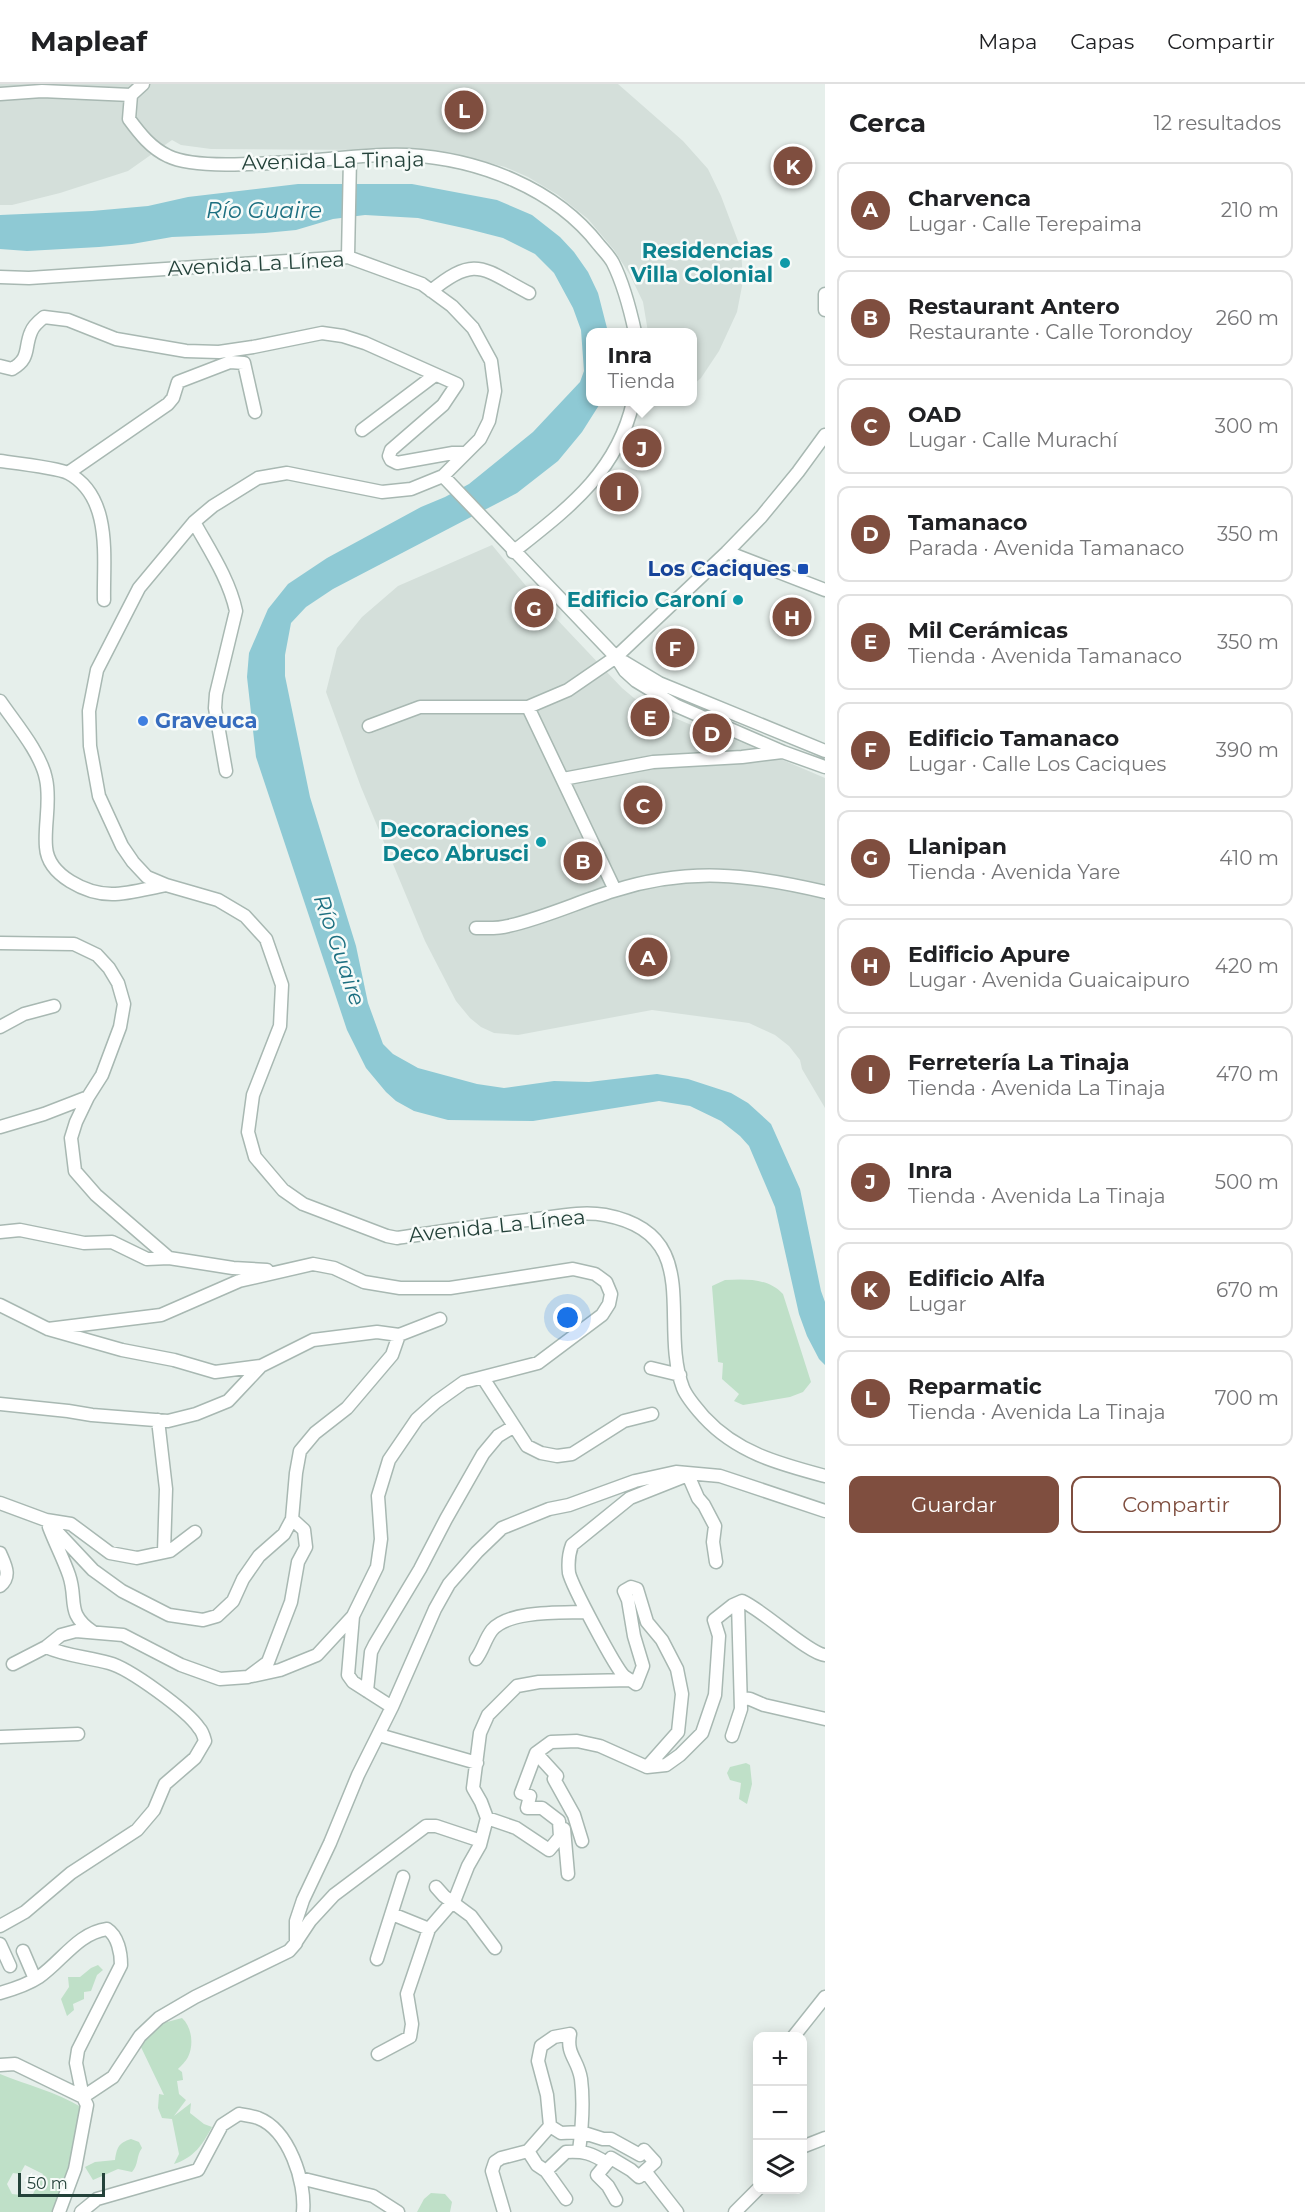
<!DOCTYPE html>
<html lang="es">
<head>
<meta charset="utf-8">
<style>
  :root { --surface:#fff; --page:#f6f6f6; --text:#202124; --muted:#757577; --line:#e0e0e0; --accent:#7f4e3f }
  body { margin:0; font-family:Montserrat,sans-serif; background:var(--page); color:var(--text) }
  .controls { position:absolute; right:18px; bottom:18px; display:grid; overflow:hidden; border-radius:12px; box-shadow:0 3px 15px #0003 }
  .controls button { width:54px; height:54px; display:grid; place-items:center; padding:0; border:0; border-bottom:2px solid var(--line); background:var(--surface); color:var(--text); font:30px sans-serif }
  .scale { position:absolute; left:18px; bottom:15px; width:87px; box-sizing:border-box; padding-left:6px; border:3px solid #24423a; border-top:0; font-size:16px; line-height:21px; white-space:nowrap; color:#24423a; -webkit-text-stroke:4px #f7fbf9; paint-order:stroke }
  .you { position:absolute; left:568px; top:1234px; width:21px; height:21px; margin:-15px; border:4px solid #fff; border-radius:50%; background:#1a73e8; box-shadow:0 0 0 9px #1a73e833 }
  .badge { display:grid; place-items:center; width:39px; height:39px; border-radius:50%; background:var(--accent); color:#fff; font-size:20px; font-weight:700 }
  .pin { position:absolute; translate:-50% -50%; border:3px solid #fff; box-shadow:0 2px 6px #0006 }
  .popup { position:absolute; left:586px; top:244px; width:111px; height:78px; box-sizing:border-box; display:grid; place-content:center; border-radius:12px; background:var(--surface); filter:drop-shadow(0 2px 4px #0005); font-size:20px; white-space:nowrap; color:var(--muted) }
  .popup b { font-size:22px; color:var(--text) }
  .popup::after { content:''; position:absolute; left:50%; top:100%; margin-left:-12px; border:12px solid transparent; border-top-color:var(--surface) }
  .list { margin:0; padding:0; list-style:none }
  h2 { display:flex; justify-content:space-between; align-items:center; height:78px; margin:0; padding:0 24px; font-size:26px }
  h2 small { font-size:20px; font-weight:400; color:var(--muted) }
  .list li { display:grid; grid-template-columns:39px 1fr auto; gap:18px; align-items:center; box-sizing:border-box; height:96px; margin:0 12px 12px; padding:0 12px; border:2px solid var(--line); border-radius:12px }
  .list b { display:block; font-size:22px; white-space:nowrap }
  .list p { margin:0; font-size:20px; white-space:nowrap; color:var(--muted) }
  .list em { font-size:20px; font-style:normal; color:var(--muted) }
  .actions { display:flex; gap:12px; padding:18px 24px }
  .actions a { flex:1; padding:14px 0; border:2px solid var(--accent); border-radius:12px; text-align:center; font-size:21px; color:var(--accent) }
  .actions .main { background:var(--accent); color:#fff }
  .icon { flex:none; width:33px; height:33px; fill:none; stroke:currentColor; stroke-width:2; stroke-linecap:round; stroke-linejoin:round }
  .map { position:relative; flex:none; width:825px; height:2128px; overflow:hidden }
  header { display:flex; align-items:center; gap:36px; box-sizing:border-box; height:84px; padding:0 30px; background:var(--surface); border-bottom:2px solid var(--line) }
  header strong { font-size:28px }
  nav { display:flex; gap:33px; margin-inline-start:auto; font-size:21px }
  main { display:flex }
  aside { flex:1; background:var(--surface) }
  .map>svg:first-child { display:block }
  .built { fill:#d4dfda }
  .green { fill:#bfe0c8; fill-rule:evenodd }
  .water { fill:#8ec9d4 }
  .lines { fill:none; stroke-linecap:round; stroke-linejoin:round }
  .minor-casing { stroke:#a8b8b2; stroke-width:15 }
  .minor { stroke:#fff; stroke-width:12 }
  .culture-dot { fill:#0f9aa8; stroke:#f7fbf9; stroke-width:2 }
  .transit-dot { fill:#1a4fb4; stroke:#f7fbf9; stroke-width:2 }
  .shop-dot { fill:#3f7fe0; stroke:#f7fbf9; stroke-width:2 }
  .labels { text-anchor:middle; stroke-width:5; stroke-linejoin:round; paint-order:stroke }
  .street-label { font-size:21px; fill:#24423a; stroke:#f7fbf9 }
  .culture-label { font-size:21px; font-weight:bold; fill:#0d838f; stroke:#f7fbf9; text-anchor:end }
  .transit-label { font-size:21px; font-weight:bold; fill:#164399; stroke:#f7fbf9; text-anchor:end }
  .shop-label { font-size:21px; font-weight:bold; fill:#366cbe; stroke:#f7fbf9; text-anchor:start }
  .water-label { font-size:22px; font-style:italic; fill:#1c6f80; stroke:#f7fbf9 }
</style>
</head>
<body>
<header>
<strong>Mapleaf</strong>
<nav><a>Mapa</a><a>Capas</a><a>Compartir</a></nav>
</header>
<main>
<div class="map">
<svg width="825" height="2128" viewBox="0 0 825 2128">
  <rect width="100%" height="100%" fill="#e6efeb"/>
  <path class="built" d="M0,0H618L683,57L708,85L721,112L741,165L743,197L737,228L719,267L701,294L693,301V248H648L643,218L630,191L614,166L588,135L558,111L528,93L505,83L474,75L431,70L378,66L211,65L181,61L172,56L128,87L60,109L12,121H0Z
    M492,461L531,508L622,604L640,619L710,649L736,656L825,694V1024L802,985L800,976L789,962L775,951L749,939L652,926L518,951L494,949L481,943L470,934L456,917L425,857L361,703L326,608L337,564L362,533L398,502Z"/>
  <path class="green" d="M725,1196C746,1195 768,1194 783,1210L811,1298L803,1308L790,1313L743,1321L734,1317L739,1310L722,1295L723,1279L718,1278L712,1202Z
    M746,1679L750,1681L752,1700L747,1720L739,1715L741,1699L730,1696L727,1689L730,1683Z
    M98,1881L103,1886L97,1891L91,1907L84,1908V1915L73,1920L74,1926L67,1932L61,1915L69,1903L68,1893H80L91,1884Z
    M182,1934C192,1943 194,1961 188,1973C186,1977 181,1982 178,1985L182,1988L183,1996L177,1997L179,2010L186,2016L174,2032L191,2019L190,2029L204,2040L212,2043C202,2061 195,2073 174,2080L179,2070L172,2035L162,2034L158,2024L159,2010L164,2011L139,1959L152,1942Z
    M0,1990C27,2001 56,2008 81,2023L65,2098L54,2128H0ZM25,2081L43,2090L32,2112L12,2110L7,2100L13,2089L20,2090Z
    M131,2055L139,2058L142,2064C136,2072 139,2080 132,2088L118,2085L93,2096L85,2083L95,2078L115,2076C117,2064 118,2059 131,2055Z
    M431,2109L445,2110L452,2118L450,2128H417L424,2115Z"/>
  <path class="water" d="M298,100H412L497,116L532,131L560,153L574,168L588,188L598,209L608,248H591V318H601L582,348L558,377L517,409L333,505L306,523L291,539L285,571V592L310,713L356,862L368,919L383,960L393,970L418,984L477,1000L504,1004L554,997L589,998L657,990L688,995L731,1009L748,1019L771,1040L800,1105L821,1207L825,1218V1281L819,1275L807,1252L799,1230L775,1123L749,1062L740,1052L721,1037L690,1022L659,1017L533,1037L448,1036L414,1027L396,1017L386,1008L366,984L347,946L256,673L247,593L249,569L268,525L288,500L327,474L421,423L445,413L469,400L533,348L580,298L584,287L581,246L573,224L554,189L535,170L503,154L468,145L418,134L365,131L333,135L296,146L265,149L172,153L132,160L99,163L27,167L0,165V131L92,127L148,122L188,113Z"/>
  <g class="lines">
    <defs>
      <path id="minor" d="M0,10L42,7L131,11L143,0
        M131,11L129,35C140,50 151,64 168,72C196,86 271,79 303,77C337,75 374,69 408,71C479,75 555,104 599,161C604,167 610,173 613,179C624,201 630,225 635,248
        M348,173L350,74
        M0,193L29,194L348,173L422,200L452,222L473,244L491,277L495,307L489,337L480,355L443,392L411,405L382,408L287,389L258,394L213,422L194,438L139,504L97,586L89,627L90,662L99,712L122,762L133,778L147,793L166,801L218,816L245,832L266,855L282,901L280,942L253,1011L248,1048L255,1073L283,1106L303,1120L387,1152L397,1154C444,1147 490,1140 537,1135C559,1132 583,1127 605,1131C706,1150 658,1238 683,1304C687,1314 697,1325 704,1333C737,1369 780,1380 825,1392
        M431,207C476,170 483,185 529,209
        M825,210V226
        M0,282L12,285C31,274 24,264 31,248C33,242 39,237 44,233L68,236L116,255L186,267L219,268L253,263L322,249L343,252L365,259L457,300L443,321L391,366L389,372L391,376L397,379L453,369H466
        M362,346L435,291
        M0,377C15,379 58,384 68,389C113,413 103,475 104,516
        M68,389L168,320L173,314L178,298L230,278L244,279L255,328
        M443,392L616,573L625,587L636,597L677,622L783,668L825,683
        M194,438C210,467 229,495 236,527L216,610L215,624L226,687
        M513,468C567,425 617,389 633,318
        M727,468L825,506
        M624,578L659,599L825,667
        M0,617C15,639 41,669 46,695C51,718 44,741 46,763C48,792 87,810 112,810C129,810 149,804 166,801
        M528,623L615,806
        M369,642L420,623H528L568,606L616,573L727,468L761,433L798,388L825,351
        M563,695L653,678L742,673L782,668
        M476,844C487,844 498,845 508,842C544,834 578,818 613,807C688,783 749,790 825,808
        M0,859L74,860L97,871L109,884L118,899L124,920L120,943L102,991L88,1013L76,1038L71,1054L75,1087L96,1111L169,1174L233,1184L267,1186
        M0,943L24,930L54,922
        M0,1043L44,1030L88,1013
        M0,1148L20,1146L84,1159L112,1158L147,1175L169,1174
        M0,1221L48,1245L122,1266L174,1276L215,1288L261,1282
        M48,1245L161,1231L239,1197L313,1180L334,1184L364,1198L400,1204H450L573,1185L595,1190L606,1198L611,1210L609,1220L602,1231L538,1279L464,1298L436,1318L417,1335L389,1376L378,1412L381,1455L377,1483L353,1532L348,1591L353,1598L392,1623
        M651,1284L680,1291
        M483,1294L527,1362L541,1369L557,1372L572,1370L624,1337L652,1330
        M0,1320L68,1327L92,1331L168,1337L196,1330L228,1317L261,1282L313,1256L377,1248L399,1251L440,1235
        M158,1336L166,1405L164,1468
        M0,1419L46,1436L71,1440L110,1469L137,1474L170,1467L195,1448
        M46,1436L93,1486L122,1507L169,1531L203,1536L217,1532L233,1517L243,1495L259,1472L284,1450L292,1435L296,1389L300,1367L315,1349L347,1324L392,1271L399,1251
        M49,1443C55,1459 63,1474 69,1491C78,1517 65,1529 93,1548
        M0,1469C5,1481 12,1492 0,1502
        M476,1575C483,1566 485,1555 492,1546C509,1526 562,1529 586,1528
        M13,1580L46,1563L61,1551L76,1547L123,1551L181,1581L220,1595L248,1593L268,1578L291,1518L298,1478L306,1463L304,1446L292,1435
        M252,1592L280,1586L317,1571L353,1532
        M367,1607L371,1568L375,1560L420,1485L446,1435L483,1370L498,1352L513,1343
        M741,1614L750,1615L764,1621L825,1635
        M379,1651L477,1679
        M732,1652L741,1625L738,1519
        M0,1653L78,1650
        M536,1669L557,1692L554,1695L574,1731L582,1757
        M647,1683L678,1648L682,1610L677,1585L662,1556L647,1538L637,1505L631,1503L624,1507L628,1516L634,1552L643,1582L636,1600C632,1597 628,1595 624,1592C615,1583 572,1502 569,1489C568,1480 569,1469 572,1461L630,1414L688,1391L698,1414L704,1421L715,1442L713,1458L716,1478
        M487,1734L516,1744L549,1766L560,1753L559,1737L542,1724H527L530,1712L521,1709L536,1669L551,1658L577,1657L600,1662L647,1683L666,1681L680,1671L702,1649L715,1611L719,1552L714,1536L733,1521L742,1517C763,1526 809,1570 825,1571
        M564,1745L568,1790
        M436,1803L444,1812L471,1832L495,1864
        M392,1830L429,1845
        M0,1842L25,1828L71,1789L137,1746L154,1726L165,1700L195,1674L205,1657C204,1653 202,1647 199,1644C188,1627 129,1584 109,1579C87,1573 66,1572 46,1563
        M296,1858L310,1837L334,1811L426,1742H436L481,1757
        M0,1860L10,1882
        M23,1867L35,1895
        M377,1875L403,1793
        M0,1909C14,1905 27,1901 39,1893C62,1877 78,1849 107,1845C118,1852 121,1869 121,1881L78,1966L76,1979L83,2013L113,1993L140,1952L159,1934L195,1913L289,1867L296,1859V1837L303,1816L330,1759L358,1691L392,1623L435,1525L449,1500L477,1468L502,1444L549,1425L569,1421L635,1397L676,1388L720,1392L825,1427
        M794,1952L825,1913
        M378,1970L410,1953L412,1940L407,1910L429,1845L455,1815L468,1782L480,1761L487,1734L481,1718L473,1704L480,1649L488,1631L517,1602L539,1598L631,1596
        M0,1981L15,1980L83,2013L87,2021L75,2085L59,2128
        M550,2042L561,2049L581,2048L603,2055H611L640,2071L644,2066L655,2078L645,2087
        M802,2063L825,2054
        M528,2067L537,2081L546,2087L566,2115
        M607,2079L597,2091L608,2102L616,2116
        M546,2087L566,2068C584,2067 591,2069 607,2079L611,2074L631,2086L639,2093L645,2087L677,2128
        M300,2094L373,2112L398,2128
        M81,2128L97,2115L198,2086L222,2041L239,2030C245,2031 252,2032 258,2034C289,2046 306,2098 303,2128
        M504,2128L492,2087L495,2078L501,2074L528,2067L550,2042L547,2011L538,1977L541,1962L554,1953L570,1950C566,1971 578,1975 581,1995C584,2018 582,2044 579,2067
        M735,2128L758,2105"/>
    </defs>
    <use href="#minor" class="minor-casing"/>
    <use href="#minor" class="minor"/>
  </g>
  <g class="culture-dot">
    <circle cx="785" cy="179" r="6"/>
    <circle cx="738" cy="516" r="6"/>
    <circle cx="541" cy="758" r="6"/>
  </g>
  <rect class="transit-dot" x="797" y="479" width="12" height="12" rx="3"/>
  <circle class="shop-dot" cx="143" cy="637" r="6"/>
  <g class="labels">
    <g class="street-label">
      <text transform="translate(333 77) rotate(-1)" y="7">Avenida La Tinaja</text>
      <text transform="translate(256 180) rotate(-3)" y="7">Avenida La Línea</text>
      <text transform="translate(497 1142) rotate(-6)" y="7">Avenida La Línea</text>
    </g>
    <g class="culture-label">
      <text x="773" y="174">Residencias<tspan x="773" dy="24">Villa Colonial</tspan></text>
      <text x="726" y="523">Edificio Caroní</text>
      <text x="529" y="753">Decoraciones<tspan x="529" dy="24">Deco Abrusci</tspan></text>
    </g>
    <g class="transit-label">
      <text x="791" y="492">Los Caciques</text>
    </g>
    <g class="shop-label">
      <text x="155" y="644">Graveuca</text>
    </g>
    <g class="water-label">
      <text x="264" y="134">Río Guaire</text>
      <text transform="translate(340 866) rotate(71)" y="8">Río Guaire</text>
    </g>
  </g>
</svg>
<div class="controls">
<button>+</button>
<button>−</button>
<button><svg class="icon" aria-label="layers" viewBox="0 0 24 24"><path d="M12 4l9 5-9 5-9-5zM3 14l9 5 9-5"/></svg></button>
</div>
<div class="scale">50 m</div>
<div class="you"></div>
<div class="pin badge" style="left:648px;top:873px">A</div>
<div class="pin badge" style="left:583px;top:777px">B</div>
<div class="pin badge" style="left:643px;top:721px">C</div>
<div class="pin badge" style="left:712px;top:649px">D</div>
<div class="pin badge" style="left:650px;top:633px">E</div>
<div class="pin badge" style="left:675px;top:564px">F</div>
<div class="pin badge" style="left:534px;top:524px">G</div>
<div class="pin badge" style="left:792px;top:533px">H</div>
<div class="pin badge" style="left:619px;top:408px">I</div>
<div class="pin badge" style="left:642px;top:364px">J</div>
<div class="popup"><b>Inra</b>Tienda</div>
<div class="pin badge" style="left:793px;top:82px">K</div>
<div class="pin badge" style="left:464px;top:26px">L</div>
</div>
<aside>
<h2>Cerca<small>12 resultados</small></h2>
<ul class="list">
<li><span class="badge">A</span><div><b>Charvenca</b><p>Lugar · Calle Terepaima</p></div><em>210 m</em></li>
<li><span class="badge">B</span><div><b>Restaurant Antero</b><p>Restaurante · Calle Torondoy</p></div><em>260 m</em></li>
<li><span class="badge">C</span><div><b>OAD</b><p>Lugar · Calle Murachí</p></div><em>300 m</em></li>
<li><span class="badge">D</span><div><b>Tamanaco</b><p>Parada · Avenida Tamanaco</p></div><em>350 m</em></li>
<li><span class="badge">E</span><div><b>Mil Cerámicas</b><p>Tienda · Avenida Tamanaco</p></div><em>350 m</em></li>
<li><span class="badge">F</span><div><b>Edificio Tamanaco</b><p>Lugar · Calle Los Caciques</p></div><em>390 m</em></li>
<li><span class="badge">G</span><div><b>Llanipan</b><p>Tienda · Avenida Yare</p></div><em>410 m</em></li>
<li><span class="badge">H</span><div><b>Edificio Apure</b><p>Lugar · Avenida Guaicaipuro</p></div><em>420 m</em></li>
<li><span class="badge">I</span><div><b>Ferretería La Tinaja</b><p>Tienda · Avenida La Tinaja</p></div><em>470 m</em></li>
<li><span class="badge">J</span><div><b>Inra</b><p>Tienda · Avenida La Tinaja</p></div><em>500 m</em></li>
<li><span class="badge">K</span><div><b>Edificio Alfa</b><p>Lugar</p></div><em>670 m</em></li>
<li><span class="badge">L</span><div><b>Reparmatic</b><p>Tienda · Avenida La Tinaja</p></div><em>700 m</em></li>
</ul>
<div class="actions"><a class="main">Guardar</a><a>Compartir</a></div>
</aside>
</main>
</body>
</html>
